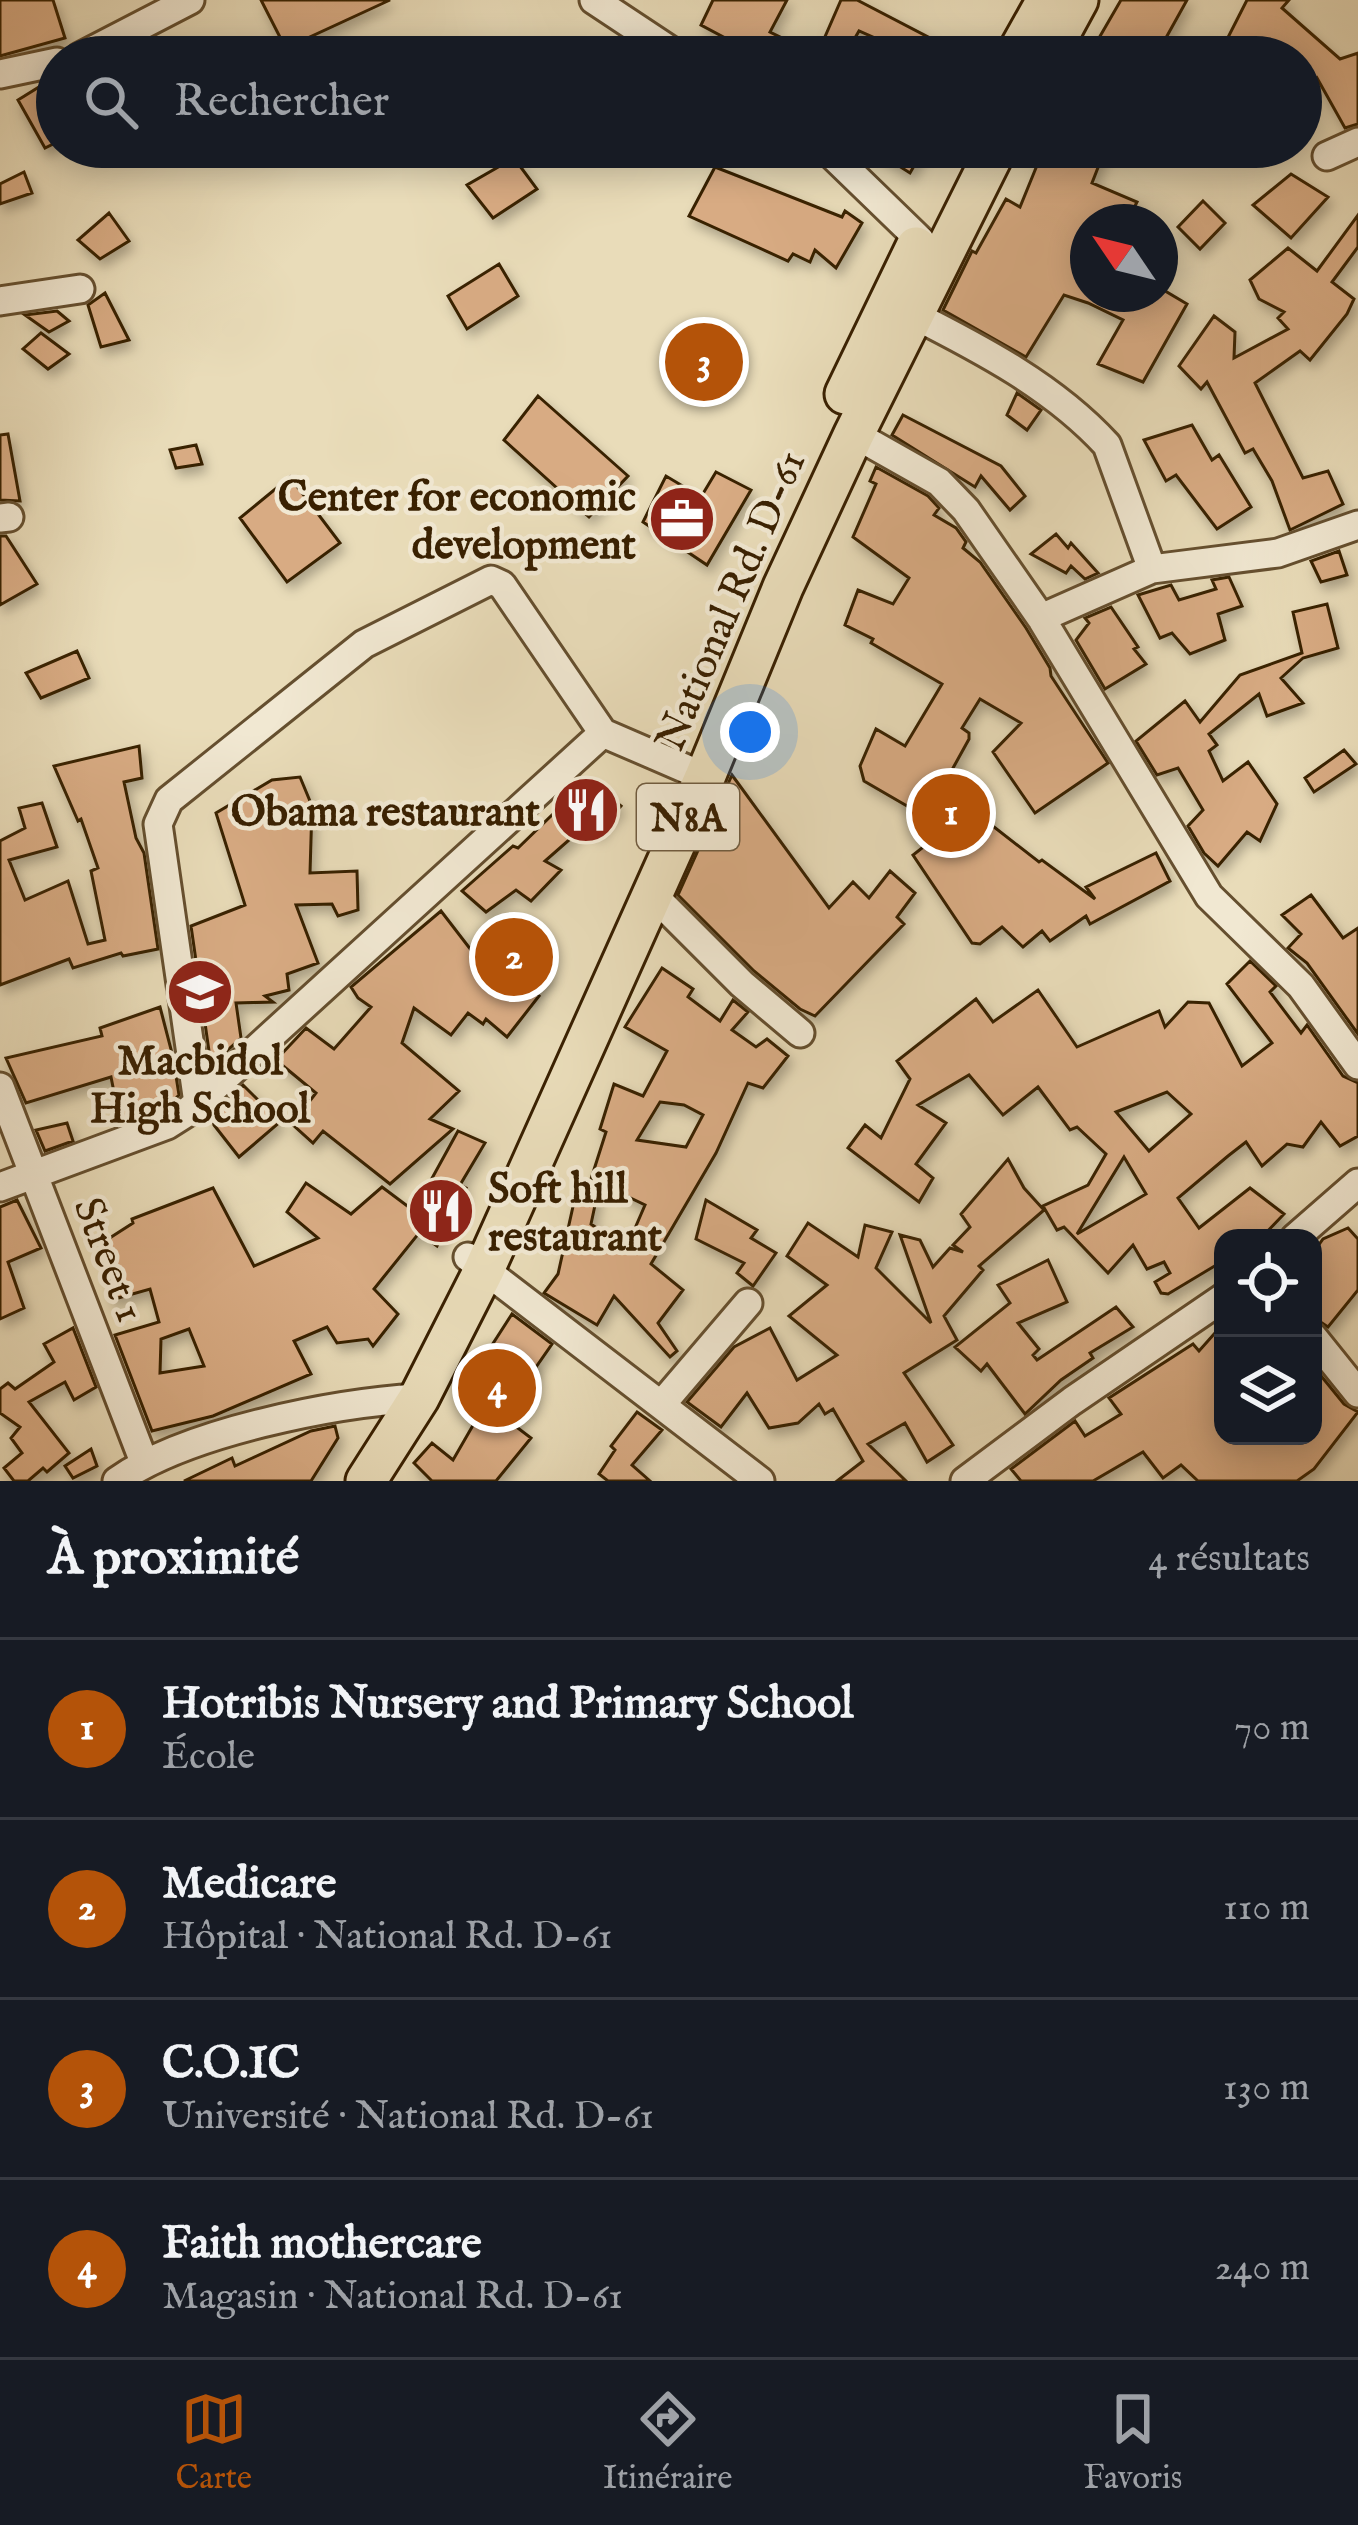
<!DOCTYPE html>
<html lang="fr">
<head>
<meta charset="utf-8">
<style>
  :root { --surface:#171b24; --page:#242831; --text:#f1f3f6; --muted:#9ea1a6; --line:#363941; --accent:#b45309 }
  body { margin:0; font-family:"IM FELL English",serif; background:var(--page); color:var(--text) }
  .controls { position:absolute; right:36px; bottom:36px; display:grid; overflow:hidden; border-radius:24px; box-shadow:0 6px 30px #0003 }
  .controls button { width:108px; height:108px; display:grid; place-items:center; padding:0; border:0; border-bottom:3px solid var(--line); background:var(--surface); color:var(--text); font:60px sans-serif }
  .compass { position:absolute; left:1070px; top:204px; width:108px; height:108px; border-radius:50%; background:var(--surface); box-shadow:0 6px 30px #0003; rotate:305deg }
  .you { position:absolute; left:750px; top:732px; width:42px; height:42px; margin:-30px; border:9px solid #fff; border-radius:50%; background:#1a73e8; box-shadow:0 0 0 18px #1a73e833 }
  .badge { display:grid; place-items:center; width:78px; height:78px; border-radius:50%; background:var(--accent); color:#fff; font-size:39px; font-weight:700 }
  .pin { position:absolute; translate:-50% -50%; border:6px solid #fff; box-shadow:0 3px 12px #0006 }
  .list { margin:0; padding:0; list-style:none }
  h2 { display:flex; justify-content:space-between; align-items:center; height:156px; margin:0; padding:0 48px; font-size:51px }
  h2 small { font-size:39px; font-weight:400; color:var(--muted) }
  .list li { display:grid; grid-template-columns:78px 1fr auto; gap:36px; align-items:center; box-sizing:border-box; height:180px; padding:0 48px; border-top:3px solid var(--line) }
  .list b { display:block; font-size:45px; white-space:nowrap }
  .list p { margin:0; font-size:39px; white-space:nowrap; color:var(--muted) }
  .list em { font-size:39px; font-style:normal; color:var(--muted) }
  .icon { flex:none; width:66px; height:66px; fill:none; stroke:currentColor; stroke-width:2; stroke-linecap:round; stroke-linejoin:round }
  .map { position:relative; flex:none; width:1358px; height:1481px; overflow:hidden }
  .search { position:absolute; background:var(--surface); box-shadow:0 6px 30px #0003; left:36px; right:36px; top:36px; height:132px; display:flex; align-items:center; gap:30px; box-sizing:border-box; padding:0 42px; border-radius:66px; color:var(--muted); font-size:45px }
  .sheet { height:876px; background:var(--surface) }
  nav { display:flex; justify-content:space-around; align-items:center; box-sizing:border-box; height:168px; border-top:3px solid var(--line); background:var(--surface); font-size:33px; color:var(--muted) }
  nav a { display:grid; justify-items:center; gap:6px }
  nav .on { color:var(--accent) }
  .map>svg:first-child { display:block }
  .building { fill:#d8ab83; stroke:#392001; stroke-width:3; fill-rule:evenodd; filter:url(#shadow) }
  .lines { fill:none; stroke-linecap:round; stroke-linejoin:round }
  .minor-casing { stroke:#654f2f; stroke-width:33 }
  .highway-casing { stroke:#392001; stroke-width:45 }
  .minor { stroke:#f1e8d2; stroke-width:27 }
  .highway { stroke:#e9dcb9; stroke-width:39 }
  .labels { text-anchor:middle; stroke-width:9; stroke-linejoin:round; paint-order:stroke }
  .shield { fill:#f1e8d2; stroke:#705c40; stroke-width:3 }
  .shield-label { font-size:39px; font-weight:bold; fill:#392001 }
  .poi-label { font-size:42px; font-weight:bold; fill:#392001; stroke:#f1e8d2; text-anchor:end }
  .street-label { font-size:42px; fill:#392001; stroke:#f1e8d2 }
</style>
</head>
<body>
<div class="map">
<svg width="1358" height="1481" viewBox="0 0 1358 1481">
  <defs>
    <filter id="shadow"><feDropShadow dx="4" dy="7" stdDeviation="6" flood-color="#0004"/></filter>
  </defs>
  <rect width="100%" height="100%" fill="#e9dcb9"/>
  <filter id="stains"><feTurbulence type="fractalNoise" baseFrequency=".00167" numOctaves="4"/><feColorMatrix values="0 0 0 0 .2 0 0 0 0 .09 0 0 0 0 .02 0 0 0 .5 -.17"/></filter>
  <radialGradient id="worn" r=".72"><stop offset=".6" stop-color="#630" stop-opacity="0"/><stop offset="1" stop-color="#630" stop-opacity=".3"/></radialGradient>
  <path class="building" d="M0,0H53L65,38L0,56Z
    M261,0H390L310,37L314,41L296,57H289L281,47L284,45Z
    M713,0H787L770,32L817,55L841,0H857L928,37L918,57L859,31L844,57H761L701,25Z
    M1121,0H1187L1162,45L1176,57H1088Z
    M1247,0H1289L1282,8L1340,59L1358,53V124L1345,128L1317,78L1301,94V57H1218Z
    M39,87L57,127V142L45,148L18,100Z
    M869,147H925L910,173Z
    M1021,147H1106L1092,183L1137,202L1127,222H1088V294H1160V288L1187,304L1143,382L1098,364L1123,320L1088,303L1064,295L1026,357L943,310L972,251L976,253L1006,199L1020,207L1040,158Z
    M514,158L537,189L493,218L467,185Z
    M715,167L842,217L845,211L862,223L836,268L815,250L810,262L793,254L788,261L689,216Z
    M24,172L32,193L0,204V184Z
    M1291,174L1328,197L1291,238L1253,205Z
    M1203,201L1225,223L1200,249L1178,227Z
    M109,213L129,241L100,259L78,240Z
    M1358,215V247L1332,282L1354,299L1347,314L1310,360L1300,351L1255,383L1303,478L1328,471L1343,504L1290,530L1272,481L1253,449L1245,453L1207,382L1201,389L1179,366L1214,316L1235,332L1234,358L1288,329L1278,318L1284,312L1259,299L1250,280L1288,248L1317,271Z
    M499,264L518,296L467,329L448,296Z
    M105,293L129,340L101,347L88,305Z
    M57,311L69,321L49,332L25,315Z
    M41,333L69,354L48,369L23,349Z
    M1017,393L1041,410L1027,430L1007,415Z
    M538,396L628,476L589,517L504,440Z
    M903,415L1001,466L1025,496L1010,510L981,476L975,487L892,435Z
    M1192,425L1212,460L1219,455L1251,507L1217,529L1176,475L1166,481L1144,440Z
    M8,434L20,501L0,500V435Z
    M196,445L202,464L176,468L170,450Z
    M876,467L928,496L939,508L934,515L956,528L966,542L963,548L980,562L1026,628L1050,668L1051,676L1108,763L1035,813L993,752L1021,723L980,699L962,728L969,733V739L926,817L864,781L860,766L876,729L905,746L942,684L871,643L873,639L845,625L858,590L893,604L909,578L853,537L876,484L870,481Z
    M716,472L751,490L707,565L643,522L666,476L701,497Z
    M290,477L340,543L287,582L240,518Z
    M1056,534L1068,548L1071,543L1098,573L1085,579L1071,566L1066,573L1031,554Z
    M0,536H6L37,584L0,605Z
    M1339,551L1347,575L1321,582L1311,561Z
    M1229,577L1242,606L1218,614L1225,640L1190,654L1172,633L1160,638L1138,595L1171,585L1179,600L1216,589L1212,580Z
    M1327,604L1338,648L1303,658L1281,678L1303,703L1267,716L1259,694L1209,734L1217,745L1209,751L1223,781L1248,762L1277,804L1260,841L1247,832L1218,866L1204,853L1188,826L1203,810L1178,768L1157,775L1136,741L1185,701L1200,722L1240,675L1302,653L1293,612Z
    M1111,607L1138,647L1134,649L1146,664L1105,689L1076,640L1089,623L1085,618Z
    M77,651L89,678L41,698L26,673Z
    M139,746L142,778L124,782L136,838L144,853L158,949L123,956L121,953L73,968L69,959L0,985V841L25,828L19,808L42,803L57,847L9,860L25,900L68,881L88,944L105,940L91,871L98,868L81,819L78,821L54,766Z
    M1344,750L1356,764L1314,792L1305,778Z
    M732,775L829,908L853,882L869,898L890,871L915,893L897,917L904,924L815,1016L800,1009L754,971L678,895Z
    M300,777L312,806L310,873L357,871L358,910L338,916L332,904L296,905L318,963L287,974L289,990L265,996L273,1002L236,1003L241,1038L221,1056L210,1058L191,926L245,905L216,813L272,780Z
    M588,780L621,806L597,834L586,825L545,861L561,870L531,901L516,890L486,912L462,891L513,846L518,848Z
    M953,795L1039,862L1042,860L1095,899L1086,887L1156,853L1170,881L1090,924L1086,916L1050,941L1042,931L1023,947L1002,927L980,944L972,943L913,855L945,830L929,819Z
    M1311,895L1343,938L1358,928V1034L1307,963L1288,948L1301,934L1282,915Z
    M441,911L471,950L488,927L549,974L535,993L539,996L507,1037L486,1019L483,1024L468,1013L451,1035L414,1008L402,1043L459,1091L430,1119L453,1129L390,1184L323,1131L313,1143L292,1124L316,1093L276,1060L306,1028L334,1049L371,1007L358,998L351,987Z
    M1250,961L1276,986L1270,992L1301,1033L1307,1025L1343,1076L1358,1083V1136L1340,1146L1321,1122L1303,1147L1287,1144L1262,1166L1246,1142L1228,1156L1178,1198L1199,1228L1250,1188L1284,1214L1261,1238H1223V1261L1168,1294L1161,1293L1155,1282L1170,1273L1164,1262L1147,1269L1133,1245L1108,1273L1064,1227L1057,1230L1043,1206L1088,1185L1106,1154L1077,1127L1070,1130L1038,1087L1003,1115L969,1075L918,1105L946,1123L916,1164L933,1178L919,1202L848,1148L865,1125L881,1138L910,1079L897,1061L976,999L993,1022L1038,990L1077,1047L1159,1011L1165,1027L1188,1002L1209,1003L1242,1066L1272,1043L1227,984ZM1167,1092L1191,1114L1149,1151L1116,1112ZM1124,1157L1146,1194L1077,1234Z
    M662,968L693,989L688,997L720,1021L733,1000L748,1012L732,1030L756,1047L767,1039L788,1056L763,1088L748,1083L716,1153L651,1264L683,1290L658,1323L677,1351L670,1357L614,1296L597,1325L544,1293L558,1274L574,1202L583,1185L598,1191L591,1224L626,1249L645,1205L591,1179L606,1132L600,1129L614,1084L643,1096L667,1051L625,1027ZM660,1102L684,1105L703,1115L686,1147L637,1140Z
    M160,1007L173,1057L179,1095L175,1099L120,1123L111,1077L26,1103L6,1058L102,1036L100,1028Z
    M243,1085L280,1122L239,1157L214,1125L212,1114Z
    M67,1123L73,1141L45,1151L36,1130Z
    M458,1131L485,1143L460,1185L466,1188L437,1246L419,1233L374,1289L398,1314L373,1346L368,1339L337,1343L327,1327L294,1341L311,1374L213,1416L152,1431L115,1335L159,1322L150,1289L111,1300L105,1241L133,1223L132,1219L213,1188L254,1266L318,1238L287,1212L306,1183L351,1214L382,1187L414,1211ZM189,1329L204,1366L160,1373L161,1339Z
    M1008,1159L1024,1188L1044,1210L979,1266L983,1270L944,1316L957,1340L904,1373L953,1445L927,1462L905,1423L868,1444L906,1481H837L863,1461L833,1409L825,1414L819,1404L798,1423L769,1428L747,1393L721,1427L687,1402L734,1347L770,1328L797,1380L837,1355L789,1316L827,1285L787,1256L808,1223L858,1257L865,1225L892,1232L876,1268L931,1323L900,1235L920,1240L933,1267L950,1248L963,1252L953,1245L970,1227L961,1214Z
    M17,1200L41,1248L8,1262L24,1308L0,1319V1207Z
    M706,1200L757,1230L751,1238L776,1253L753,1286L737,1273L744,1263L696,1239Z
    M1348,1228L1358,1239V1290L1328,1327L1313,1317V1253L1323,1239Z
    M1048,1260L1067,1302L1018,1323L1039,1349L1033,1355L1037,1360L1116,1307L1133,1327L1090,1353L1093,1358L1061,1380L1025,1414L987,1364L981,1371L955,1347L1010,1303L998,1285Z
    M512,1314L552,1344L502,1416L531,1438L496,1481H432L414,1463L432,1443L453,1460L487,1401L465,1387Z
    M1223,1324V1436H1313V1366L1344,1404L1358,1412L1314,1469L1297,1481H1198L1181,1465L1163,1478L1143,1452L1093,1481H1021L1011,1469L1075,1421L1085,1436L1121,1414L1109,1398L1193,1344L1199,1351Z
    M73,1328L96,1387L74,1400L65,1382L29,1402L69,1453L47,1472L43,1468L28,1481H14L4,1468L22,1453L11,1438L20,1427L0,1413V1389L8,1383L15,1389L54,1362L44,1344Z
    M637,1412L662,1430L632,1465L650,1481H608L599,1474L615,1450L611,1446Z
    M335,1426L338,1438L311,1481H184L232,1458L235,1466L311,1431Z
    M91,1449L97,1466L73,1478L65,1466Z"/>
  <g class="lines">
    <defs>
      <path id="minor" d="M594,0L680,57
        M80,57L190,0
        M0,74L57,62
        M824,147L920,240
        M1327,156L1358,142
        M0,301L80,289
        M912,314C981,349 1054,387 1107,445L1152,569
        M854,434L939,482L966,510L1041,618L1209,896L1301,986L1358,1065
        M0,518L9,517
        M1041,618L1152,569L1278,553L1358,525
        M653,895L742,984L800,1033
        M0,1087L144,1462
        M198,1103L158,824L169,800L364,644L491,580L502,585L603,733
        M0,1187L167,1125L186,1113L603,733L705,777
        M1295,1238L1358,1183
        M468,1257L760,1481
        M1313,1337L1358,1393
        M661,1405L748,1303
        M117,1481C186,1432 334,1403 419,1398
        M965,1481L1072,1401L1223,1298"/>
      <path id="highway" d="M1015,57L1047,0
        M1047,57L1078,0
        M845,394L916,247
        M366,1481L419,1398L484,1270L705,777L783,587L854,434L997,147"/>
    </defs>
    <use href="#minor" class="minor-casing"/>
    <use href="#highway" class="highway-casing"/>
    <use href="#minor" class="minor"/>
    <use href="#highway" class="highway"/>
  </g>
  <defs>
    <symbol id="office-disc" viewBox="-11 -11 22 22"><circle r="9.5" fill="#8f2418" stroke="#f1e8d2"/><path d="M-6-3h4V-5.5h4V-3h4V5H-6ZM-1-4.5V-3h2v-1.5ZM-6 0V1H6V0Z" fill="#fff"/></symbol>
    <symbol id="restaurant-disc" viewBox="-11 -11 22 22"><circle r="9.5" fill="#8f2418" stroke="#f1e8d2"/><path d="M-5-6h1v4h1v-4h1v4h1v-4h1v5L-1.5 .5V6h-2V.5L-5-1ZM5-6V6H3V1.5H1.5Q1.5-4 5-6Z" fill="#fff"/></symbol>
    <symbol id="school-disc" viewBox="-11 -11 22 22"><circle r="9.5" fill="#8f2418" stroke="#f1e8d2"/><path d="M0-5L7-2L0 1L-7-2ZM-4 1L0 2.5L4 1V4Q0 6-4 4Z" fill="#fff"/></symbol>
  </defs>
  <g fill-rule="evenodd">
    <use href="#office-disc" x="644" y="481" width="76" height="76"/>
    <use href="#restaurant-disc" x="548" y="772" width="76" height="76"/>
    <use href="#school-disc" x="162" y="954" width="76" height="76"/>
    <use href="#restaurant-disc" x="403" y="1173" width="76" height="76"/>
  </g>
  <g class="labels">
    <rect class="shield" x="637" y="784" width="102" height="66" rx="9"/>
    <g class="shield-label">
      <text x="688" y="831">N8A</text>
    </g>
    <g class="poi-label">
      <text x="636" y="510">Center for economic<tspan x="636" dy="48">development</tspan></text>
      <text x="540" y="825">Obama restaurant</text>
      <text x="200" y="1074" text-anchor="middle">Macbidol<tspan x="200" dy="48">High School</tspan></text>
      <text x="488" y="1202" text-anchor="start">Soft hill<tspan x="488" dy="48">restaurant</tspan></text>
    </g>
    <g class="street-label">
      <text transform="translate(729 600) rotate(-67)" y="15">National Rd. D-61</text>
      <text transform="translate(111 1259) rotate(69)" y="15">Street 1</text>
    </g>
  </g>
  <rect width="100%" height="100%" filter="url(#stains)"/>
  <rect width="100%" height="100%" fill="url(#worn)"/>
</svg>
<div class="controls">
<button><svg class="icon" aria-label="locate" viewBox="0 0 24 24"><circle cx="12" cy="12" r="6"/><path d="M12 2v4M12 18v4M2 12h4M18 12h4"/></svg></button>
<button><svg class="icon" aria-label="layers" viewBox="0 0 24 24"><path d="M12 4l9 5-9 5-9-5zM3 14l9 5 9-5"/></svg></button>
</div>
<svg class="compass" viewBox="-18 -18 36 36"><path d="M0-13l5 13h-10z" fill="#e53935"/><path d="M0 13l5-13h-10z" fill="#9ea1a6"/></svg>
<div class="you"></div>
<div class="pin badge" style="left:951px;top:813px">1</div>
<div class="pin badge" style="left:514px;top:957px">2</div>
<div class="pin badge" style="left:704px;top:362px">3</div>
<div class="pin badge" style="left:497px;top:1388px">4</div>
<div class="search"><svg class="icon" aria-label="search" viewBox="0 0 24 24"><circle cx="10" cy="10" r="6"/><path d="M15 15l6 6"/></svg>Rechercher</div>
</div>
<section class="sheet">
<h2>À proximité<small>4 résultats</small></h2>
<ul class="list">
<li><span class="badge">1</span><div><b>Hotribis Nursery and Primary School</b><p>École</p></div><em>70 m</em></li>
<li><span class="badge">2</span><div><b>Medicare</b><p>Hôpital · National Rd. D-61</p></div><em>110 m</em></li>
<li><span class="badge">3</span><div><b>C.O.IC</b><p>Université · National Rd. D-61</p></div><em>130 m</em></li>
<li><span class="badge">4</span><div><b>Faith mothercare</b><p>Magasin · National Rd. D-61</p></div><em>240 m</em></li>
</ul>
</section>
<nav>
<a class="on"><svg class="icon" aria-label="map" viewBox="0 0 24 24"><path d="M3 6l6-2 6 2 6-2v14l-6 2-6-2-6 2zM9 4v14M15 6v14"/></svg>Carte</a>
<a><svg class="icon" aria-label="directions" viewBox="0 0 24 24"><path d="M12 3l9 9-9 9-9-9zM9 14v-3h6M13 9l2 2-2 2"/></svg>Itinéraire</a>
<a><svg class="icon" aria-label="saved" viewBox="0 0 24 24"><path d="M7 4h10v16l-5-4-5 4z"/></svg>Favoris</a>
</nav>
</body>
</html>
